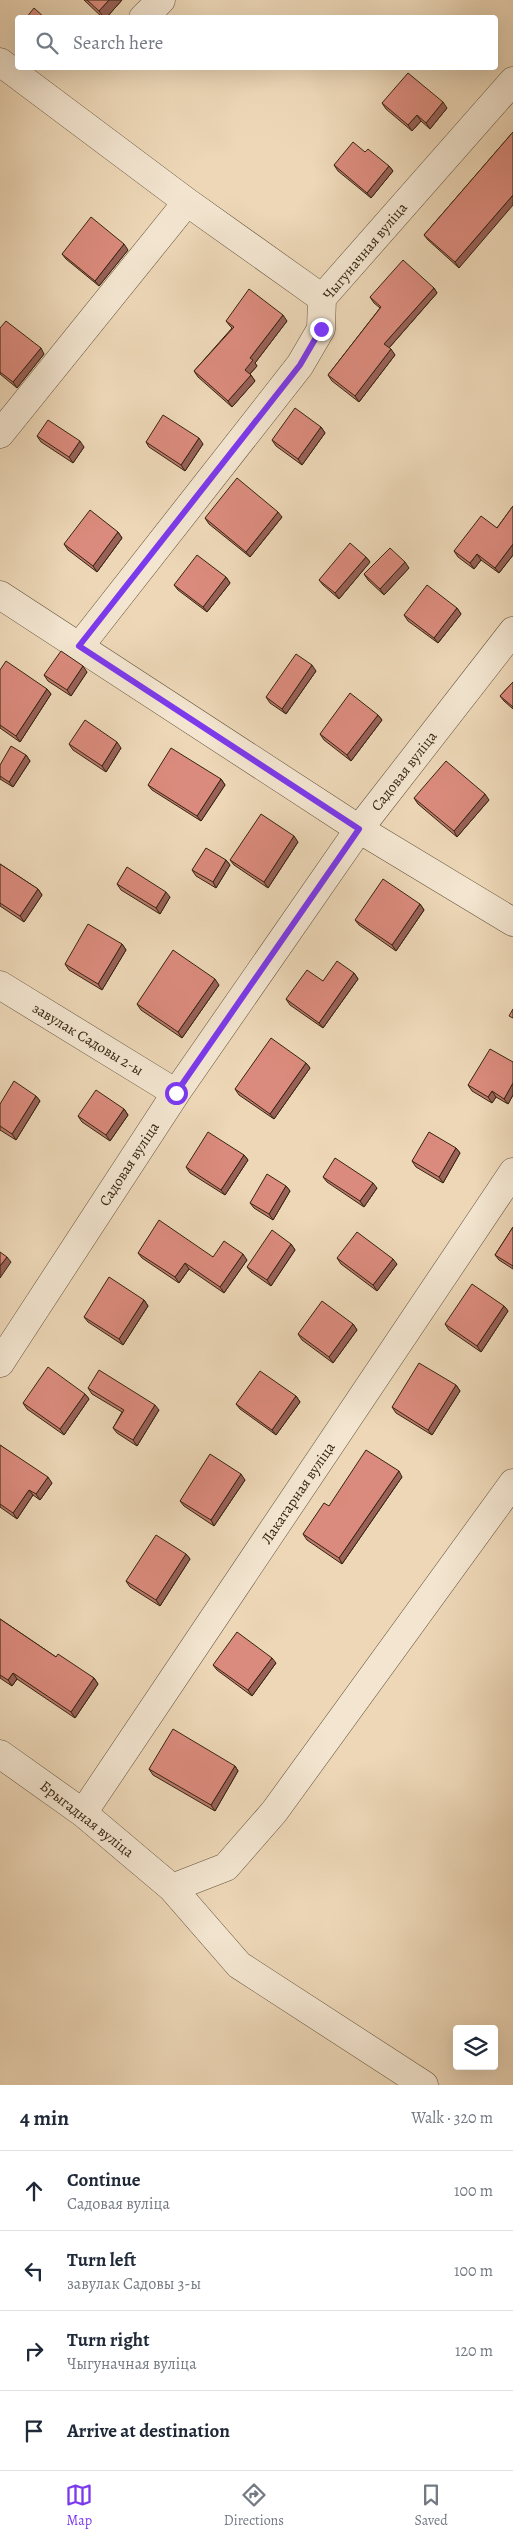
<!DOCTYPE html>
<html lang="en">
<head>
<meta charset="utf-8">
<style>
  :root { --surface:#fff; --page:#f6f6f7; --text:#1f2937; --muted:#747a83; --line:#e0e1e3; --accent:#7c3aed }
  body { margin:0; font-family:Alegreya,serif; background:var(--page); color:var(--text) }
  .controls { position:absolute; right:15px; bottom:15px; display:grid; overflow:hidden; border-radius:5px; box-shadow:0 5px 20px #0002 }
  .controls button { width:45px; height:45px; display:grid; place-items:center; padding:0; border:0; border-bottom:1px solid var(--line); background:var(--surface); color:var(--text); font:25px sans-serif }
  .stop { position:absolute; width:15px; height:15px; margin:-11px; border:4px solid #7c3aed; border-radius:50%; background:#fff }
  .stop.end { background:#7c3aed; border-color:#fff; box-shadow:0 1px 5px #0008 }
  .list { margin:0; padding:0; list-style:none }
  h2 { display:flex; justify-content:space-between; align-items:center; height:65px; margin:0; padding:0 20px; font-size:21px }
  h2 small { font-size:16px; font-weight:400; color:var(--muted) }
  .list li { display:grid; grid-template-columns:32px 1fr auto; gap:15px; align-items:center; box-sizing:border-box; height:80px; padding:0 20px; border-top:1px solid var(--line) }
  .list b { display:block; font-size:19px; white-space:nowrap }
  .list p { margin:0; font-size:16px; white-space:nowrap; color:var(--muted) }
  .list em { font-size:16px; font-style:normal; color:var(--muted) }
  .icon { flex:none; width:28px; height:28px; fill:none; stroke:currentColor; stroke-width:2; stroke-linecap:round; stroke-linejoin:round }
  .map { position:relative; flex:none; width:513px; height:2085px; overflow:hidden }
  .search { position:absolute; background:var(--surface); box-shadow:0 5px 20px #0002; left:15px; right:15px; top:15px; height:55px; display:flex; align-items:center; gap:12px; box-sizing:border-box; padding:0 18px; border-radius:5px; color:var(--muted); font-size:19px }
  .sheet { height:385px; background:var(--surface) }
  nav { display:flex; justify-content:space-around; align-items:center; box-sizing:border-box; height:70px; border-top:1px solid var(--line); background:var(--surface); font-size:14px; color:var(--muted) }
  nav a { display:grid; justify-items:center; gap:2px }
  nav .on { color:var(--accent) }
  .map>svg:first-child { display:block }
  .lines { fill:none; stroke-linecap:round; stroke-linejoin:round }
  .minor-casing { stroke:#63523a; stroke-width:29 }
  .minor { stroke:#f3e5d0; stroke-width:28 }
  .wall { fill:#bc786c; stroke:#352510 }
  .shaded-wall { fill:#996158; stroke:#352510 }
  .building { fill:#db8b7d; stroke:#352510 }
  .route { stroke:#7c3aed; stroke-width:6 }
  .labels { text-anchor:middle; stroke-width:4.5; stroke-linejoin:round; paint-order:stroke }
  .street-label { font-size:15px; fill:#352510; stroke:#f3e5d0 }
</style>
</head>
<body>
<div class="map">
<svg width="513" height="2085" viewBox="0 0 513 2085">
  <rect width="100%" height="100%" fill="#edd7b7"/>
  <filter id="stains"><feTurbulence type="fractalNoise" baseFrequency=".004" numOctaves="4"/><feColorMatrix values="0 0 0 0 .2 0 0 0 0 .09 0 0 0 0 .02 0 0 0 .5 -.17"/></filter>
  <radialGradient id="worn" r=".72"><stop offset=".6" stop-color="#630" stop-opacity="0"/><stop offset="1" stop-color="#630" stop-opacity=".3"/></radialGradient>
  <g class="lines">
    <defs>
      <path id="minor" d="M143,18L161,0
        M0,62L187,202L322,298
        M0,434L187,202
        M0,595L359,829L513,922
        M79,647L300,365L321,329L322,298L513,81
        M0,985L176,1093
        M0,1363L176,1093L359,829L513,631
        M0,1754L83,1813L172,1888L239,1965L424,2085
        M83,1813L513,1172
        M172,1888L226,1867L274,1812L513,1483"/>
    </defs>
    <use href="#minor" class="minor-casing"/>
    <use href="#minor" class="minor"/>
  </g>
  <path class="wall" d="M84,0H122L106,18H103Z
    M382,103L447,108L430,129L421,121L412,131L386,109Z
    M513,132L459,268L428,240L424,235Z
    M365,152L389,166L393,171L371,198L338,171L334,165Z
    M128,250L99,286L66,259L62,254Z
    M434,288L437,293L389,348L395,355L359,402L332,381L328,375L380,308L374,303L370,297Z
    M226,321H287L255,363L257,366L250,374L255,381L232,407L198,377L194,371L232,328L230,326Z
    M0,328L44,354L17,388L0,374Z
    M321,427L325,433L302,465L276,446L272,440Z
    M37,436L84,447L73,463L41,442Z
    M146,442L203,444L185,471L149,447Z
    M513,506V555L499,573L481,560L474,569L458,557L454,551L497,528Z
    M282,517L250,557L209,524L205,518Z
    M118,532L122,538L97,572L68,550L64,544Z
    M366,557L370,562L339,599L323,585L319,580Z
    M409,568L384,595L368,580L364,574Z
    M226,577L230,583L207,612L178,590L174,585Z
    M457,608L461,614L438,643L408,621L404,615Z
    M0,670L47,689L51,694L20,742L0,728Z
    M316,671L286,714L270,703L266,697Z
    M87,672L71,696L48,681L44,675Z
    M513,682V709L504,701L500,696Z
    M378,715L382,720L351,761L324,740L320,734Z
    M69,744L121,748L106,772L73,750Z
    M26,755L30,761L13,787L0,779V765Z
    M221,779L225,785L201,821L152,790L148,785Z
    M414,798L489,800L457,837L418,804Z
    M298,842L268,888L234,865L230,860Z
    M226,860L230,865L216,888L196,876L192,870Z
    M0,864L38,889L42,895L24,922L0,906Z
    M117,884L170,897L160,914L121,890Z
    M420,904L424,910L396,951L359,925L355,920Z
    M122,944L126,950L102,990L69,970L65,964Z
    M354,973L358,979L323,1028L290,1005L286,999L323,981Z
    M219,985L182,1038L141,1010L137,1004Z
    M513,1062V1095L508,1104L496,1097L492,1103L472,1091L468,1085Z
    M306,1063L310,1068L274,1119L239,1095L235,1089Z
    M36,1096L40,1101L16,1140L0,1130V1104Z
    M124,1109L128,1115L110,1141L82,1122L78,1116Z
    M456,1148L460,1153L443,1183L416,1167L412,1161Z
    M244,1155L248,1160L225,1195L190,1173L186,1167Z
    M323,1177L377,1188L364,1207L327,1182Z
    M286,1186L290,1191L273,1220L254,1208L250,1203Z
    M513,1227V1269L499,1260L495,1255Z
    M291,1244L295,1250L271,1286L251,1272L247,1267Z
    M138,1253L213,1257L247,1260L224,1293L189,1269L179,1283L142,1258Z
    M337,1258L397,1264L377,1291L341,1264Z
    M144,1300L148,1306L123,1345L88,1322L84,1317Z
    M504,1306L508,1311L481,1352L449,1330L445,1324Z
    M353,1324L357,1330L333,1363L302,1340L298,1334Z
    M456,1385L460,1391L432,1435L396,1413L392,1407Z
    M88,1388L159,1410L137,1446L117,1433L113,1428L122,1412L92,1394Z
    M85,1394L89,1399L64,1435L27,1409L23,1403Z
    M296,1396L300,1402L276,1435L240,1409L236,1404Z
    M0,1445L52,1483L40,1500L33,1495L17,1519L0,1507Z
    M402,1477L342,1564L307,1540L303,1534L329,1506Z
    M245,1480L214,1526L184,1506L180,1501Z
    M186,1554L190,1559L160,1606L130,1587L126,1581Z
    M0,1619L56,1657L94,1678L98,1684L75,1718L17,1679L12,1686L0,1678Z
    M276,1663L252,1696L217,1670L213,1665Z
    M235,1766L238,1771L215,1811L153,1775L149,1769Z"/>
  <path class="shaded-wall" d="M109,0H122L106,18H104L99,11Z
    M443,102L447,108L430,129L426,123Z
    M417,115L421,121L412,131L408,125Z
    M389,166L393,171L371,198L367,193Z
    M513,195V205L459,268L455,262Z
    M124,244L128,250L99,286L95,281Z
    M434,288L437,293L388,349L384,344Z
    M283,315L287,321L255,363L257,366L249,375L245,370L250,358Z
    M41,348L44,354L17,388L13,382Z
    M391,349L395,355L359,402L355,396Z
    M251,375L255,381L232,407L228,401Z
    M321,427L325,433L302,465L298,459Z
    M199,438L203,444L185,471L181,465Z
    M80,441L84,447L73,463L69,457Z
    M278,512L282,517L250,557L246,552Z
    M118,532L122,538L97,572L93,566Z
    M513,544V555L499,573L495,568Z
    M477,554L481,560L474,569L470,563Z
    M366,557L370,562L339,599L335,593Z
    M405,562L409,568L384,595L380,589Z
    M226,577L230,583L207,612L203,607Z
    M457,608L461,614L438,643L434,638Z
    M312,665L316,671L286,714L282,709Z
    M83,666L87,672L71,696L67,690Z
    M47,689L51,694L20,742L16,736Z
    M378,715L382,720L351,761L347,755Z
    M117,742L121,748L106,772L102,766Z
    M26,755L30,761L13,787L9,782Z
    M221,779L225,785L201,821L197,816Z
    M485,794L489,800L457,837L454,831Z
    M294,836L298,842L268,888L264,882Z
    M226,860L230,865L216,888L213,882Z
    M38,889L42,895L24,922L20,916Z
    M166,892L170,897L160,914L156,908Z
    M420,904L424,910L396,951L392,945Z
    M122,944L126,950L102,990L98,984Z
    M354,973L358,979L323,1028L319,1023Z
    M215,979L219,985L182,1038L178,1032Z
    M306,1063L310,1068L274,1119L270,1114Z
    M513,1083V1095L508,1104L504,1099Z
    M492,1091L496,1097L492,1103L488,1097Z
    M36,1096L40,1101L16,1140L12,1134Z
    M124,1109L128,1115L110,1141L106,1135Z
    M456,1148L460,1153L443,1183L439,1177Z
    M244,1155L248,1160L225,1195L221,1190Z
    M373,1183L377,1188L364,1207L360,1201Z
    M286,1186L290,1191L273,1220L269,1214Z
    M291,1244L295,1250L271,1286L267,1280Z
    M243,1254L247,1260L224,1293L220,1287Z
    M7,1257L11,1262L0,1278V1266Z
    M393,1259L397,1264L377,1291L373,1285Z
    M185,1263L189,1269L179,1283L175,1277Z
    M144,1300L148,1306L123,1345L119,1339Z
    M504,1306L508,1311L481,1352L477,1346Z
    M353,1324L357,1330L333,1363L329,1357Z
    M456,1385L460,1391L432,1435L428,1430Z
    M85,1394L89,1399L64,1435L60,1429Z
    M296,1396L300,1402L276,1435L272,1430Z
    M155,1405L159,1410L137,1446L133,1440Z
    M399,1471L402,1477L342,1564L339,1558Z
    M241,1474L245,1480L214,1526L211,1520Z
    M48,1477L52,1483L40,1500L36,1494Z
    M29,1490L33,1495L17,1519L13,1513Z
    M186,1554L190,1559L160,1606L156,1600Z
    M272,1658L276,1663L252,1696L248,1690Z
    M13,1673L17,1679L12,1686L8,1680Z
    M94,1678L98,1684L75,1718L71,1712Z
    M235,1766L238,1771L215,1811L211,1805Z"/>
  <path class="building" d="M87,0H109L99,11Z
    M34,8L45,18H26Z
    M408,73L443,102L426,123L417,115L408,125L382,103Z
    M513,132V195L455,262L424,235Z
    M353,142L365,152L368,149L389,166L367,193L334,165Z
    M91,217L124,244L95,281L62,254Z
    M403,260L434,288L384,344L391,349L355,396L328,375L381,307L370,297Z
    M249,289L283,315L250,358L253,360L245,370L251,375L228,401L194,371L234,327L226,321Z
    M6,321L41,348L13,382L0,372V328Z
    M295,408L321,427L298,459L272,440Z
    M163,415L199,438L181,465L146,442Z
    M48,420L80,441L69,457L37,436Z
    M237,478L278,512L246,552L205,518Z
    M513,506V544L495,568L477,554L470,563L454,551L481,516L497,528Z
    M90,510L118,532L93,566L64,544Z
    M350,543L366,557L335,593L319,580Z
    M390,548L405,562L380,589L364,574Z
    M197,555L226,577L203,607L174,585Z
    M427,585L457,608L434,638L404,615Z
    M61,651L83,666L67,690L44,675Z
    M296,654L312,665L282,709L266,697Z
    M6,661L47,689L16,736L0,725V670Z
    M513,682V707L500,696Z
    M350,693L378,715L347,755L320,734Z
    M85,720L117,742L102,766L69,744Z
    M11,746L26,755L9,782L0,776V765Z
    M171,748L221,779L197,816L148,785Z
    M446,761L485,794L454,831L414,798Z
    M261,814L294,836L264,882L230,860Z
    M206,848L226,860L213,882L192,870Z
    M0,864L38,889L20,916L0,903Z
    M127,867L166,892L156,908L117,884Z
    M383,879L420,904L392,945L355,920Z
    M88,924L122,944L98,984L65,964Z
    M173,950L215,979L178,1032L137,1004Z
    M337,961L354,973L319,1023L286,999L307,970L323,981Z
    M513,1009V1018L509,1016Z
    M271,1038L306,1063L270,1114L235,1089Z
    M490,1049L513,1062V1083L504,1099L492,1091L488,1097L468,1085Z
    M14,1081L36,1096L12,1134L0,1126V1104Z
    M96,1090L124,1109L106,1135L78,1116Z
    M208,1132L244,1155L221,1190L186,1167Z
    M429,1132L456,1148L439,1177L412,1161Z
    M335,1158L373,1183L360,1201L323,1177Z
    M267,1174L286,1186L269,1214L250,1203Z
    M159,1220L213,1257L224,1241L243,1254L220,1287L185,1263L175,1277L138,1253Z
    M513,1227V1266L495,1255Z
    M272,1230L291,1244L267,1280L247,1267Z
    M357,1232L393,1259L373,1285L337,1258Z
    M0,1252L7,1257L0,1266Z
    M109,1277L144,1300L119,1339L84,1317Z
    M472,1284L504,1306L477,1346L445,1324Z
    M322,1301L353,1324L329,1357L298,1334Z
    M419,1363L456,1385L428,1430L392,1407Z
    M48,1367L85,1394L60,1429L23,1403Z
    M99,1370L155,1405L133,1440L113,1428L124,1410L88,1388Z
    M260,1371L296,1396L272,1430L236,1404Z
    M0,1445L48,1477L36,1494L29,1490L13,1513L0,1504Z
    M366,1450L399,1471L339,1558L303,1534L324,1503L329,1506Z
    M210,1454L241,1474L211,1520L180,1501Z
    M156,1535L186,1554L156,1600L126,1581Z
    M0,1619L56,1657L58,1654L94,1678L71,1712L13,1673L8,1680L0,1675Z
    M237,1632L272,1658L248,1690L213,1665Z
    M173,1729L235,1766L211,1805L149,1769Z"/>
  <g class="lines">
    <path class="route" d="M176,1093L359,829L79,646L300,365L321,329"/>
  </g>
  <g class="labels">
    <g class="street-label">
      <text transform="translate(365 251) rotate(-50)" y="5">Чыгуначная вуліца</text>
      <text transform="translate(404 771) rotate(-52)" y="5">Садовая вуліца</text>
      <text transform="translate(88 1039) rotate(31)" y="5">завулак Садовы 2-ы</text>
      <text transform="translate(129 1164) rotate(-57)" y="5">Садовая вуліца</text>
      <text transform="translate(298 1493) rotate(-56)" y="5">Лакатарная вуліца</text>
      <text transform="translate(87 1819) rotate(38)" y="5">Брыгадная вуліца</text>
    </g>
  </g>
  <rect width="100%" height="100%" filter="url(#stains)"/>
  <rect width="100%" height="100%" fill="url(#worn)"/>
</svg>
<div class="controls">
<button><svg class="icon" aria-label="layers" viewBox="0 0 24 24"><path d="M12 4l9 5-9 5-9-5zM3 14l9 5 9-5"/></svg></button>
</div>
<div class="stop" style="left:176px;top:1093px"></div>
<div class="stop end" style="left:321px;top:329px"></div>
<div class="search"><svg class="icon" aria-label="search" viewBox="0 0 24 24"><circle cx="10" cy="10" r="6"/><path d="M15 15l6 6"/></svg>Search here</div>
</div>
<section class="sheet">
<h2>4 min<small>Walk · 320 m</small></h2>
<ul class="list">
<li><svg class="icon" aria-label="ahead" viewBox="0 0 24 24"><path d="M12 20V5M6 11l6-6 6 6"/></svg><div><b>Continue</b><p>Садовая вуліца</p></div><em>100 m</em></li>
<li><svg class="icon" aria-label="left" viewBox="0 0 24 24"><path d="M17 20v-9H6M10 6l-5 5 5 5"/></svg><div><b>Turn left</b><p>завулак Садовы 3-ы</p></div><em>100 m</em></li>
<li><svg class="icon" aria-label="right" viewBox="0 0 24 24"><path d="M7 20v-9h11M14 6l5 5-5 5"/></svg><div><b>Turn right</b><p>Чыгуначная вуліца</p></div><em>120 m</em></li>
<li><svg class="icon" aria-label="arrive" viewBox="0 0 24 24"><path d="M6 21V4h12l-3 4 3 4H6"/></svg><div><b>Arrive at destination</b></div></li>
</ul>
</section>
<nav>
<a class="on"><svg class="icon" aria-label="map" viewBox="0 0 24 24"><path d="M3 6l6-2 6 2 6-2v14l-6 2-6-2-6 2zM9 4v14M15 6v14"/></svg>Map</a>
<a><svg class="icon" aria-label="directions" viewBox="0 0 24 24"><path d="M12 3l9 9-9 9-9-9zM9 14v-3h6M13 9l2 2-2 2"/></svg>Directions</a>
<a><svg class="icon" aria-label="saved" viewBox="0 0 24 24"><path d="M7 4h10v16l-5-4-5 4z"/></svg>Saved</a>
</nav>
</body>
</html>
